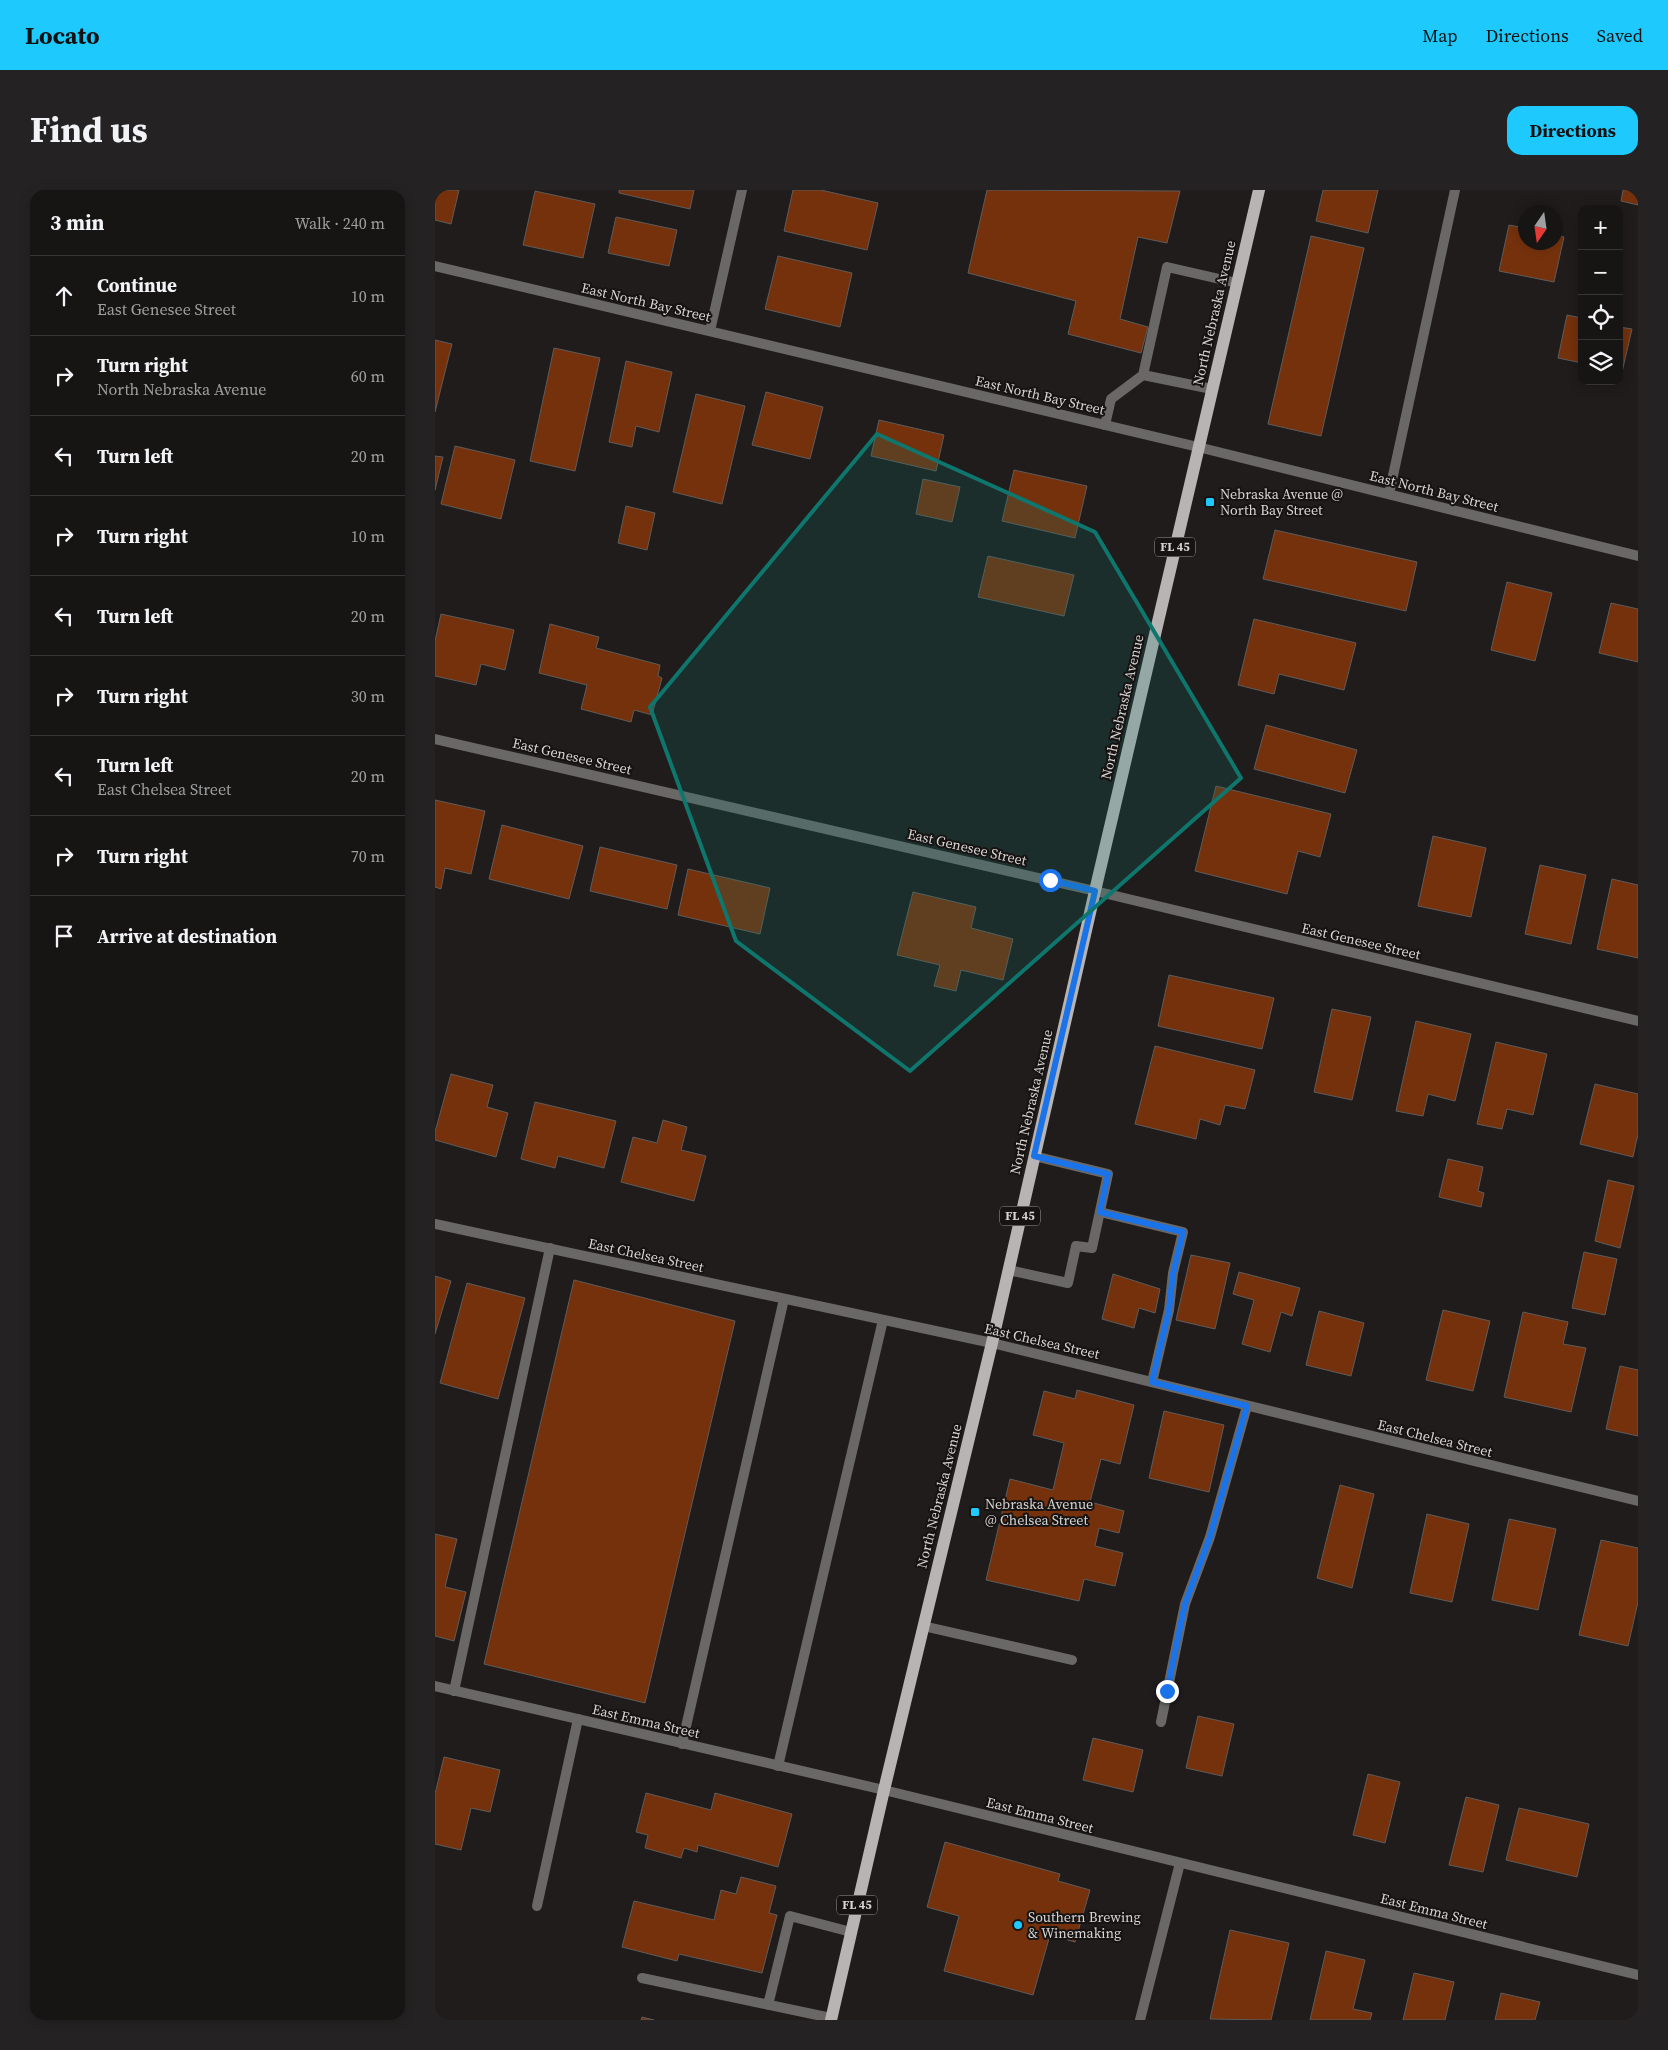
<!DOCTYPE html>
<html lang="en">
<head>
<meta charset="utf-8">
<style>
  :root { --surface:#171514; --page:#242222; --text:#f1f3f6; --muted:#9e9fa0; --line:#363434; --accent:#1dc9fd }
  body { margin:0; font-family:"Source Serif 4",serif; background:var(--page); color:var(--text) }
  .controls { position:absolute; right:15px; top:15px; display:grid; overflow:hidden; border-radius:10px; box-shadow:0 2px 12px #0003 }
  .controls button { width:45px; height:45px; display:grid; place-items:center; padding:0; border:0; border-bottom:1px solid var(--line); background:var(--surface); color:var(--text); font:25px sans-serif }
  .compass { position:absolute; left:1083px; top:15px; width:45px; height:45px; border-radius:50%; background:var(--surface); box-shadow:0 2px 12px #0003; rotate:193deg }
  .stop { position:absolute; width:15px; height:15px; margin:-11px; border:4px solid #1a73e8; border-radius:50%; background:#fff }
  .stop.end { background:#1a73e8; border-color:#fff; box-shadow:0 1px 5px #0008 }
  .list { margin:0; padding:0; list-style:none }
  h2 { display:flex; justify-content:space-between; align-items:center; height:65px; margin:0; padding:0 20px; font-size:21px }
  h2 small { font-size:16px; font-weight:400; color:var(--muted) }
  .list li { display:grid; grid-template-columns:32px 1fr auto; gap:15px; align-items:center; box-sizing:border-box; height:80px; padding:0 20px; border-top:1px solid var(--line) }
  .list b { display:block; font-size:19px; white-space:nowrap }
  .list p { margin:0; font-size:16px; white-space:nowrap; color:var(--muted) }
  .list em { font-size:16px; font-style:normal; color:var(--muted) }
  .icon { flex:none; width:28px; height:28px; fill:none; stroke:currentColor; stroke-width:2; stroke-linecap:round; stroke-linejoin:round }
  .map { position:relative; flex:none; width:1203px; height:1830px; overflow:hidden; border-radius:15px }
  header { display:flex; align-items:center; gap:30px; box-sizing:border-box; height:70px; padding:0 25px; background:var(--accent); color:#111 }
  header strong { font-size:24px }
  nav { display:flex; gap:28px; margin-inline-start:auto; font-size:18px }
  .intro { display:flex; align-items:center; justify-content:space-between; box-sizing:border-box; height:120px; padding:0 30px }
  h1 { margin:0; font-size:35px }
  .button { padding:12px 22px; border-radius:15px; background:var(--accent); color:#111; font-size:18px; font-weight:700 }
  main { display:flex; gap:30px; padding:0 30px }
  aside { flex:1; background:var(--surface); border-radius:15px; box-shadow:0 2px 12px #0003 }
  .map>svg:first-child { display:block }
  .building { fill:#74310c; stroke:#5f5c5b }
  .lines { fill:none; stroke-linecap:round; stroke-linejoin:round }
  .lane { stroke:#696867; stroke-width:10 }
  .street { stroke:#696867; stroke-width:10 }
  .primary { stroke:#b7b4b3; stroke-width:12 }
  .route { stroke:#1a73e8; stroke-width:6 }
  .marked { fill:#0f766e; fill-opacity:0.2; stroke:#0f766e; stroke-width:4; stroke-linejoin:round }
  .poi-dot { fill:#1dc9fd; stroke:#161312; stroke-width:2 }
  .labels { text-anchor:middle; stroke-width:4; stroke-linejoin:round; paint-order:stroke }
  .shield { fill:#161312; stroke:#9d9b9a; stroke-width:1 }
  .shield-label { font-size:12px; font-weight:bold; fill:#d7d5d4 }
  .street-label { font-size:14px; fill:#d7d5d4; stroke:#161312 }
  .poi-label { font-size:14px; fill:#d7d5d4; stroke:#161312; text-anchor:start }
</style>
</head>
<body>
<header>
<strong>Locato</strong>
<nav><a>Map</a><a>Directions</a><a>Saved</a></nav>
</header>
<div class="intro"><h1>Find us</h1><a class="button">Directions</a></div>
<main>
<aside>
<h2>3 min<small>Walk · 240 m</small></h2>
<ul class="list">
<li><svg class="icon" aria-label="ahead" viewBox="0 0 24 24"><path d="M12 20V5M6 11l6-6 6 6"/></svg><div><b>Continue</b><p>East Genesee Street</p></div><em>10 m</em></li>
<li><svg class="icon" aria-label="right" viewBox="0 0 24 24"><path d="M7 20v-9h11M14 6l5 5-5 5"/></svg><div><b>Turn right</b><p>North Nebraska Avenue</p></div><em>60 m</em></li>
<li><svg class="icon" aria-label="left" viewBox="0 0 24 24"><path d="M17 20v-9H6M10 6l-5 5 5 5"/></svg><div><b>Turn left</b></div><em>20 m</em></li>
<li><svg class="icon" aria-label="right" viewBox="0 0 24 24"><path d="M7 20v-9h11M14 6l5 5-5 5"/></svg><div><b>Turn right</b></div><em>10 m</em></li>
<li><svg class="icon" aria-label="left" viewBox="0 0 24 24"><path d="M17 20v-9H6M10 6l-5 5 5 5"/></svg><div><b>Turn left</b></div><em>20 m</em></li>
<li><svg class="icon" aria-label="right" viewBox="0 0 24 24"><path d="M7 20v-9h11M14 6l5 5-5 5"/></svg><div><b>Turn right</b></div><em>30 m</em></li>
<li><svg class="icon" aria-label="left" viewBox="0 0 24 24"><path d="M17 20v-9H6M10 6l-5 5 5 5"/></svg><div><b>Turn left</b><p>East Chelsea Street</p></div><em>20 m</em></li>
<li><svg class="icon" aria-label="right" viewBox="0 0 24 24"><path d="M7 20v-9h11M14 6l5 5-5 5"/></svg><div><b>Turn right</b></div><em>70 m</em></li>
<li><svg class="icon" aria-label="arrive" viewBox="0 0 24 24"><path d="M6 21V4h12l-3 4 3 4H6"/></svg><div><b>Arrive at destination</b></div></li>
</ul>
</aside>
<div class="map">
<svg width="1203" height="1830" viewBox="0 0 1203 1830">
  <rect width="100%" height="100%" fill="#1f1c1b"/>
  <path class="building" d="M0,0H24L16,34L0,30Z
    M184,0H259L255,19L184,3Z
    M358,0H386L443,13L432,60L349,41Z
    M552,0L745,1L732,53L703,47L685,129L713,137L706,163L633,144L641,111L533,83Z
    M888,0H943L933,43L881,31Z
    M1188,0H1203V15L1186,11Z
    M100,1L160,14L148,68L88,55Z
    M181,27L242,40L234,76L173,63Z
    M1074,35L1090,38V52H1120V45L1129,47L1119,92L1064,81Z
    M876,46L929,58L886,246L833,234Z
    M343,66L417,83L405,137L330,119Z
    M1132,125L1147,128V173L1123,168Z
    M1184,137L1197,139L1187,182L1184,181Z
    M0,150L17,154L0,222Z
    M119,158L165,168L140,281L95,271Z
    M191,171L237,182L224,242L201,236L197,257L174,252Z
    M331,202L388,217L375,269L317,255Z
    M261,204L310,216L287,314L238,302Z
    M444,230L509,245L501,281L436,266Z
    M20,256L80,270L66,329L6,314Z
    M0,266L8,267L0,300Z
    M579,280L652,296L640,348L567,331Z
    M488,289L525,297L517,332L481,324Z
    M191,316L220,323L212,360L183,353Z
    M840,340L982,372L971,421L828,389Z
    M553,366L639,385L629,426L543,407Z
    M1072,392L1117,403L1100,471L1056,460Z
    M1176,413L1203,419V472L1164,463Z
    M6,424L79,440L70,480L46,474L41,495L0,486V451Z
    M819,429L921,453L909,500L844,484L839,504L803,495Z
    M115,434L164,447L161,458L225,475L223,486L227,488L217,525L199,520L196,532L146,519L152,495L104,483Z
    M831,535L922,560L910,603L819,579Z
    M781,596L896,624L885,667L863,661L852,704L760,681Z
    M0,610L50,621L36,684L10,678L6,699L0,697Z
    M67,635L148,656L134,709L54,689Z
    M998,646L1051,658L1036,727L983,716Z
    M165,657L242,675L232,719L155,701Z
    M1105,675L1151,685L1136,754L1090,744Z
    M253,679L335,698L325,744L243,725Z
    M1177,689L1203,695V768L1162,759Z
    M478,702L541,717L536,738L578,749L568,790L526,780L521,801L499,796L505,775L462,765Z
    M734,785L839,808L827,859L723,836Z
    M897,819L936,827L917,910L879,902Z
    M981,831L1036,844L1020,911L993,904L988,926L961,921Z
    M1061,852L1112,864L1098,925L1072,919L1067,939L1042,934Z
    M720,856L820,880L810,919L790,915L785,935L765,929L761,949L700,934Z
    M16,884L58,895L52,917L73,923L61,967L0,950V942Z
    M1160,894L1203,904V944L1198,967L1145,954Z
    M100,912L181,931L169,978L123,966L120,978L86,969Z
    M228,930L252,937L246,960L271,966L259,1011L186,992L198,947L222,953Z
    M1013,969L1048,977L1043,1001L1049,1003L1046,1017L1004,1007Z
    M1173,990L1199,996L1185,1058L1160,1051Z
    M1149,1062L1182,1069L1170,1125L1137,1118Z
    M756,1065L795,1073L780,1139L741,1130Z
    M804,1082L865,1098L857,1126L846,1122L835,1162L807,1154L819,1110L798,1104Z
    M678,1084L725,1099L720,1123L704,1118L699,1138L667,1129Z
    M0,1086L16,1091L0,1144Z
    M139,1090L300,1131L210,1513L49,1474Z
    M32,1093L90,1108L63,1209L5,1193Z
    M1008,1120L1055,1131L1038,1201L991,1190Z
    M884,1121L929,1133L916,1186L871,1175Z
    M1088,1122L1133,1132L1128,1154L1151,1158L1136,1222L1069,1207Z
    M1185,1176L1203,1180V1246L1171,1239Z
    M642,1200L699,1215L685,1274L666,1269L655,1312L689,1321L684,1343L664,1338L660,1356L688,1363L680,1396L649,1389L644,1411L551,1390L575,1289L618,1300L629,1253L598,1245L609,1201L640,1209Z
    M729,1221L789,1235L774,1302L714,1288Z
    M905,1295L939,1304L917,1398L882,1388Z
    M992,1324L1034,1334L1017,1412L975,1403Z
    M1074,1329L1121,1339L1103,1420L1057,1410Z
    M0,1344L22,1349L10,1397L31,1402L19,1451L0,1446Z
    M1166,1350L1203,1358V1412L1193,1456L1144,1445Z
    M763,1526L799,1534L787,1586L751,1578Z
    M658,1548L708,1560L698,1602L648,1590Z
    M9,1567L65,1580L55,1622L36,1618L26,1660L0,1654V1604Z
    M933,1584L965,1592L950,1653L918,1645Z
    M211,1603L276,1620L280,1603L357,1624L343,1677L263,1655L262,1662L249,1658L246,1668L210,1658L213,1645L201,1642Z
    M1031,1607L1064,1615L1048,1682L1014,1675Z
    M1084,1618L1154,1634L1142,1687L1071,1670Z
    M510,1652L625,1684L623,1691L655,1700L640,1752L615,1745L598,1805L509,1781L524,1726L492,1717Z
    M306,1687L341,1696L334,1723L342,1725L327,1783L244,1764L242,1771L187,1757L199,1711L279,1730L286,1700L301,1704Z
    M795,1740L854,1753L836,1830L775,1829Z
    M891,1761L930,1770L918,1819L937,1823L935,1830H875Z
    M979,1783L1019,1792L1010,1830H968Z
    M1066,1803L1105,1812L1100,1830H1060Z
    M207,1827L219,1830H206Z"/>
  <g class="lines">
    <path class="lane" d="M777,199L708,185L732,77L802,93
      M670,235L676,209L708,185
      M665,1022L748,1042L738,1083L734,1120L717,1192
      M573,1080L633,1093L641,1056L657,1058L673,984L599,966
      M488,1436L637,1470
      M19,1501L115,1058
      M726,1532L750,1414L775,1347L812,1216
      M247,1554L349,1109
      M343,1576L448,1130
      M102,1716L143,1529
      M207,1788L396,1828
      M333,1815L355,1726L416,1742
      M705,1830L745,1673"/>
    <path class="street" d="M0,76L763,257L1203,366
      M275,141L307,0
      M954,304L1020,0
      M0,549L660,701L1203,831
      M0,1034L557,1153L1203,1311
      M0,1496L449,1600L1203,1785"/>
    <path class="primary" d="M396,1830L449,1600L557,1153L660,701L824,0"/>
  </g>
  <g class="lines">
    <path class="route" d="M615,690L660,701L599,966L673,984L665,1022L748,1042L738,1084L734,1120L717,1192L812,1216L775,1347L750,1414L732,1501"/>
  </g>
  <path class="marked" d="M442,244L660,342L806,588L475,881L301,751L215,517Z"/>
  <g class="poi-dot">
    <rect x="770" y="307" width="10" height="10" rx="2.5"/>
    <rect x="535" y="1317" width="10" height="10" rx="2.5"/>
    <circle cx="583" cy="1735" r="5"/>
  </g>
  <g class="labels">
    <g class="shield">
      <rect x="720" y="347.5" width="40" height="19" rx="4"/>
      <rect x="565" y="1016.5" width="40" height="19" rx="4"/>
      <rect x="402" y="1705.5" width="40" height="19" rx="4"/>
    </g>
    <g class="shield-label">
      <text x="740" y="361">FL 45</text>
      <text x="585" y="1030">FL 45</text>
      <text x="422" y="1719">FL 45</text>
    </g>
    <g class="street-label">
      <text transform="translate(211 112) rotate(13)" y="5">East North Bay Street</text>
      <text transform="translate(779 123) rotate(-77)" y="5">North Nebraska Avenue</text>
      <text transform="translate(605 205) rotate(13)" y="5">East North Bay Street</text>
      <text transform="translate(999 301) rotate(14)" y="5">East North Bay Street</text>
      <text transform="translate(687 517) rotate(-77)" y="5">North Nebraska Avenue</text>
      <text transform="translate(137 566) rotate(13)" y="5">East Genesee Street</text>
      <text transform="translate(532 657) rotate(13)" y="5">East Genesee Street</text>
      <text transform="translate(926 751) rotate(13)" y="5">East Genesee Street</text>
      <text transform="translate(596 912) rotate(-77)" y="5">North Nebraska Avenue</text>
      <text transform="translate(211 1065) rotate(12)" y="5">East Chelsea Street</text>
      <text transform="translate(607 1151) rotate(13)" y="5">East Chelsea Street</text>
      <text transform="translate(1000 1248) rotate(14)" y="5">East Chelsea Street</text>
      <text transform="translate(504 1306) rotate(-76)" y="5">North Nebraska Avenue</text>
      <text transform="translate(211 1531) rotate(13)" y="5">East Emma Street</text>
      <text transform="translate(605 1625) rotate(14)" y="5">East Emma Street</text>
      <text transform="translate(999 1721) rotate(14)" y="5">East Emma Street</text>
    </g>
    <g class="poi-label">
      <text x="785" y="309">Nebraska Avenue @<tspan x="785" dy="16">North Bay Street</tspan></text>
      <text x="550" y="1319">Nebraska Avenue<tspan x="550" dy="16">@ Chelsea Street</tspan></text>
      <text x="593" y="1732">Southern Brewing<tspan x="593" dy="16">&amp; Winemaking</tspan></text>
    </g>
  </g>
</svg>
<div class="controls">
<button>+</button>
<button>−</button>
<button><svg class="icon" aria-label="locate" viewBox="0 0 24 24"><circle cx="12" cy="12" r="6"/><path d="M12 2v4M12 18v4M2 12h4M18 12h4"/></svg></button>
<button><svg class="icon" aria-label="layers" viewBox="0 0 24 24"><path d="M12 4l9 5-9 5-9-5zM3 14l9 5 9-5"/></svg></button>
</div>
<svg class="compass" viewBox="-18 -18 36 36"><path d="M0-13l5 13h-10z" fill="#e53935"/><path d="M0 13l5-13h-10z" fill="#9e9fa0"/></svg>
<div class="stop" style="left:615px;top:690px"></div>
<div class="stop end" style="left:732px;top:1501px"></div>
</div>
</main>
</body>
</html>
